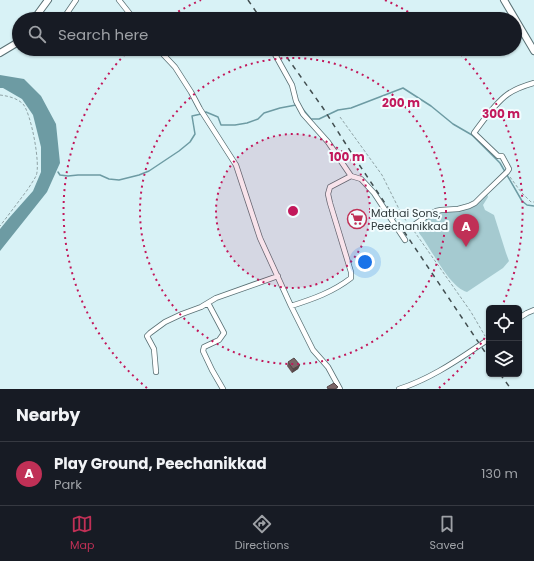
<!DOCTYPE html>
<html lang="en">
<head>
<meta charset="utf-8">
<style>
  :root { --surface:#171b24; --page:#242831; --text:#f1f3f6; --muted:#9ea1a6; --line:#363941; --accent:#c03056 }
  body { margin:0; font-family:Poppins,sans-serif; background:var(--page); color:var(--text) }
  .controls { position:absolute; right:12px; bottom:12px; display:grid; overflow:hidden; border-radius:6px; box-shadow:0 1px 3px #0004 }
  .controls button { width:36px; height:36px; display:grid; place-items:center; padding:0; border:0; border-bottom:1px solid var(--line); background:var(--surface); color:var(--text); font:20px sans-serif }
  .you { position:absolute; left:365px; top:262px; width:14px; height:14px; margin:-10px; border:3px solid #fff; border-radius:50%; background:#1a73e8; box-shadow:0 0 0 6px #1a73e833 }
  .badge { display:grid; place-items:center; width:26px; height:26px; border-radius:50%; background:var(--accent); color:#fff; font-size:13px; font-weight:700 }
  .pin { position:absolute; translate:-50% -33px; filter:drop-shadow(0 1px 2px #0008) }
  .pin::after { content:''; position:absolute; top:21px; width:14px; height:12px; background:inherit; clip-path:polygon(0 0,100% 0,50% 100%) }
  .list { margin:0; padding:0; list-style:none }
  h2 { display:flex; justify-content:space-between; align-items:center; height:52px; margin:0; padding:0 16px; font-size:17px }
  h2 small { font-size:13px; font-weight:400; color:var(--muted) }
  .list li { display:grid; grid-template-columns:26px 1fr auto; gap:12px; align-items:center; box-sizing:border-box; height:64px; padding:0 16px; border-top:1px solid var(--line) }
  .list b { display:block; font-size:15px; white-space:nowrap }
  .list p { margin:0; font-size:13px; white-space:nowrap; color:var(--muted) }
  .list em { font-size:13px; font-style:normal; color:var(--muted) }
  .icon { flex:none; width:22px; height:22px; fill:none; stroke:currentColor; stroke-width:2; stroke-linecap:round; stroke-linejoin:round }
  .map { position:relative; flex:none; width:534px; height:389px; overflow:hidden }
  .search { position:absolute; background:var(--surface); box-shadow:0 1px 3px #0004; left:12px; right:12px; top:12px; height:44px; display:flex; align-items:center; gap:10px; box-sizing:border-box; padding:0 14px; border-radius:22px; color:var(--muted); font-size:15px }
  .sheet { height:116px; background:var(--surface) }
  nav { display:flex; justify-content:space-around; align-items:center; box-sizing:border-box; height:56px; border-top:1px solid var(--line); background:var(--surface); font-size:11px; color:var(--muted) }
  nav a { display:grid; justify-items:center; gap:2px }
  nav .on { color:var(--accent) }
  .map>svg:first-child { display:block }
  .green { fill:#a5cad0 }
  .water { fill:#6d9ba3 }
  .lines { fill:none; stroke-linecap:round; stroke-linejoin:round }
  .stream { stroke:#6d9ba3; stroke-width:1.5 }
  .street-casing { stroke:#597074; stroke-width:6 }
  .secondary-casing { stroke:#597074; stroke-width:8 }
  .path { stroke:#8fa2a5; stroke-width:1; stroke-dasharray:3 2; stroke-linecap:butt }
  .street { stroke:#fff; stroke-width:4.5 }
  .secondary { stroke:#fff; stroke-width:6 }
  .rail { stroke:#424e50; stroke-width:1.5; stroke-dasharray:5 5; stroke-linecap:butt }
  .street-bridge-casing { stroke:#597074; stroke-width:6; stroke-linecap:butt }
  .street-bridge { stroke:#fff; stroke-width:4.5 }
  .wall { fill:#695759 }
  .shaded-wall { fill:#554748 }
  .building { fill:#7a6567; stroke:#554748 }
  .ring { fill:none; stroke:#c2185b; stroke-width:2; stroke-dasharray:2 4 }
  .labels { text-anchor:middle; stroke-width:4; stroke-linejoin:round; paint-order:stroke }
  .poi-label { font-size:11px; fill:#303a3c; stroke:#f2fcfe; text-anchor:start }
  .centre { fill:#c2185b; stroke:#f2fcfe; stroke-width:2 }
  .ring-label { font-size:12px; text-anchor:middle; font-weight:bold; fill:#c2185b; stroke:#f2fcfe; stroke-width:4; stroke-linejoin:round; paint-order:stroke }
</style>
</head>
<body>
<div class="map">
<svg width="534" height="389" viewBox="0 0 534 389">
  <rect width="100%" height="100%" fill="#d8f2f6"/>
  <path class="green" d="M487,193L488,197L483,205L485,210L494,215L506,253L509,261L503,268L467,292C449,287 431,248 419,233V227C422,224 426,218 430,216C444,208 463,215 476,205C480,202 483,197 487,193Z"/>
  <path class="water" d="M0,75L24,79L41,96L56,124L60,163L47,192L0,251V229L9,218L33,191L41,172V147L33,115L22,99L3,88H0Z"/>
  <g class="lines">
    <path class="stream" d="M301,107L311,119H319L338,110L351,108L403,88L431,106L453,124L472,135L500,163L522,201L527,205L534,206
      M204,113L206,112L218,117L221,125H235L247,123L258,119L264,113L280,108L296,105
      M58,172L60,175L68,176L78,175H100L109,179L119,180L139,175L149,171L179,151L190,142L195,134L192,116L201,114"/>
    <defs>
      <path id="street" d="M119,0L134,19
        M63,19L76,0
        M158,49L175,67L191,92L200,109L236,165L260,238L291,306L313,350L328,367L340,389
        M272,49L292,85L296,101L303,114L328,142L351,176L361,179L374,193L405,240
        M411,227L427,216L436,211L441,210L458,209L469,206L475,203L482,196L507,172L509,169L502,156H498L474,133C483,121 495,103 508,94C514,90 527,85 534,83
        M208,303L224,333L219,340L204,347L203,351L212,370L223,389
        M291,306C313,299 333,292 351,278V272L330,203L328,194L330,187L351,176
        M519,318L527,313L534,310
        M156,372L154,349L147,336L150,333L165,322L182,314L201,307L216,298L278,276
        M399,389C427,380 452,364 477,347"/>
      <path id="secondary" d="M504,0L534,51
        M34,19L48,0
        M0,53L15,44L19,39"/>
    </defs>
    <use href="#street" class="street-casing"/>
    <use href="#secondary" class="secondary-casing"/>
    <path class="path" d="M0,95C8,96 17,98 23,104C31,113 41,165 36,176C34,180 31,184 28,189C19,201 10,213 0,226
      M340,117L382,175L400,211L408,224
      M510,177L521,192L531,202H534
      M414,231L471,312L485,336"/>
    <use href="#street" class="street"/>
    <use href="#secondary" class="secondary"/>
    <path class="rail" d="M248,0L261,19
      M281,49L323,108L354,157L489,358
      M500,374L511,389"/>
    <defs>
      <path id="street-bridge" d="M477,347L486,341"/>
    </defs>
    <use href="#street-bridge" class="street-bridge-casing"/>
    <use href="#street-bridge" class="street-bridge"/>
  </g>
  <path class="wall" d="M288,362L300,365L298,369L292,373L287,366Z"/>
  <path class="shaded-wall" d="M300,365L298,369L292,373L293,369Z"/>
  <path class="building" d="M294,358L300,365L293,369L288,362Z
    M334,383L338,387L335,389H328L327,387Z"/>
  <circle cx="293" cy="211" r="77" fill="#c2185b" fill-opacity=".12"/>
  <g class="ring">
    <circle cx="293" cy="211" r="77"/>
    <circle cx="293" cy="211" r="153"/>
    <path d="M488 333A230 230 0 0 1 439 388M147 388A230 230 0 0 1 129 50M168 18A230 230 0 0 1 201 0M385 0A230 230 0 0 1 418 18M457 50A230 230 0 0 1 502 306"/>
  </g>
  <defs>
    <symbol id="supermarket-ring" viewBox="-11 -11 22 22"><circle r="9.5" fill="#f2fcfe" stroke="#c03056" stroke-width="1.5"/><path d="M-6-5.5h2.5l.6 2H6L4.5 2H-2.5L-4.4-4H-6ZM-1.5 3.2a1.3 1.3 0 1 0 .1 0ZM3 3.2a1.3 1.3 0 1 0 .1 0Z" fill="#c03056"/></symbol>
  </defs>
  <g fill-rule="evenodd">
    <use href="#supermarket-ring" x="346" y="208" width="22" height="22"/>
  </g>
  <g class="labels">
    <g class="poi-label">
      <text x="371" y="217">Mathai Sons,<tspan x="371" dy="13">Peechanikkad</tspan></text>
    </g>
  </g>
  <circle cx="293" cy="211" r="6" class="centre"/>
  <g class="ring-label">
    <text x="401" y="107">200 m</text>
    <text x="501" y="118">300 m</text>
    <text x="347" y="161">100 m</text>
  </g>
</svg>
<div class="controls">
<button><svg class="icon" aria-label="locate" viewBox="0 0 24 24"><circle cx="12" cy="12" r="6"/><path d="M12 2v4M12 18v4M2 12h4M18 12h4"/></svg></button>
<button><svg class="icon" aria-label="layers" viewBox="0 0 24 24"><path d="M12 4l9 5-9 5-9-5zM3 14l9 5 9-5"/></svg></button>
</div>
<div class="you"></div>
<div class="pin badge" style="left:466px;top:247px">A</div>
<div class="search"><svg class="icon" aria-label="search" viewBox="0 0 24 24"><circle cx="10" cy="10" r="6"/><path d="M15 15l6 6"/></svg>Search here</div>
</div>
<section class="sheet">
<h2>Nearby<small></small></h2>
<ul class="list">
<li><span class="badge">A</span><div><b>Play Ground, Peechanikkad</b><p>Park</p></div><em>130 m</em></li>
</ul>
</section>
<nav>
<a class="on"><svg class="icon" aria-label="map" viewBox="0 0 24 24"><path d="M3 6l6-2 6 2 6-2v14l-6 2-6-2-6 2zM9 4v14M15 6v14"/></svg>Map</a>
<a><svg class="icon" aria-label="directions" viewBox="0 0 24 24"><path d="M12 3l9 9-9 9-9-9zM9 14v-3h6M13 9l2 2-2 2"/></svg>Directions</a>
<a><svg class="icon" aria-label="saved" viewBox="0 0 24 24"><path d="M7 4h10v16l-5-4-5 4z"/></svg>Saved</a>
</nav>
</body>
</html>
